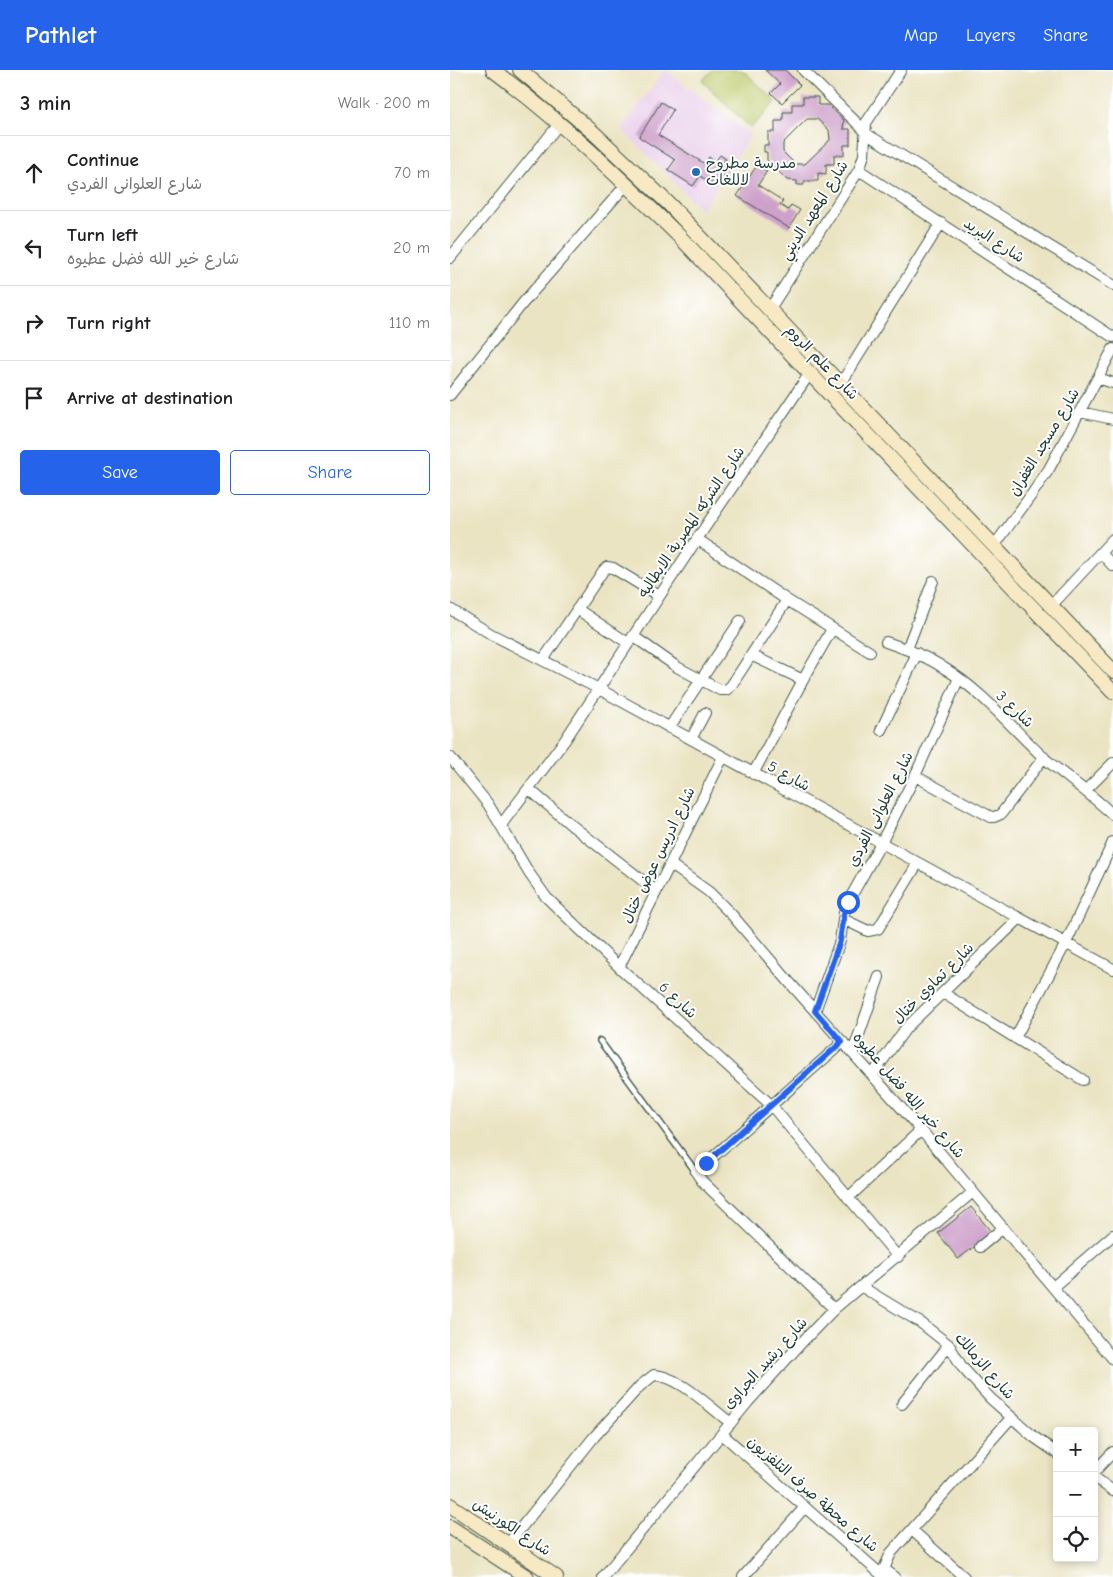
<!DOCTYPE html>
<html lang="en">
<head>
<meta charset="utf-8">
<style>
  :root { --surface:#fff; --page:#f2f2f2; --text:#202124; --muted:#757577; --line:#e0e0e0; --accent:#2563eb }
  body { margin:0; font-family:"Comic Neue","Playpen Sans Arabic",sans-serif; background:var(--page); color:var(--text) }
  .controls { position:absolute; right:15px; bottom:15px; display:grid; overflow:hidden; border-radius:5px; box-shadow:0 2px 8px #0003 }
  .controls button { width:45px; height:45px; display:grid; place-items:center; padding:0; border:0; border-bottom:1px solid var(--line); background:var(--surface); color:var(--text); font:25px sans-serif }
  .stop { position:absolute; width:15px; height:15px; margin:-11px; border:4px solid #2563eb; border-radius:50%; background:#fff }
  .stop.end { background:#2563eb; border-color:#fff; box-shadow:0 1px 5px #0008 }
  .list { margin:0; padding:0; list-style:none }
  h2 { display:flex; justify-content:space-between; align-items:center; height:65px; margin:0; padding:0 20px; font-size:21px }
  h2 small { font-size:16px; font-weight:400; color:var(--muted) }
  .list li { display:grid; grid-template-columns:32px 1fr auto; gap:15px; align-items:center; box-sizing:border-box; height:75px; padding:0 20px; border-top:1px solid var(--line) }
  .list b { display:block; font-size:19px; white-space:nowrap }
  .list p { margin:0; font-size:16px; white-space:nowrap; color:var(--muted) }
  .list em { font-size:16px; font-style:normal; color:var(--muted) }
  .actions { display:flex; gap:10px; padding:15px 20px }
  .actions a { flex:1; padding:11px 0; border:1px solid var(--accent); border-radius:5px; text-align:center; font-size:18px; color:var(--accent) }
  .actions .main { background:var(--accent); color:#fff }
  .icon { flex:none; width:28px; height:28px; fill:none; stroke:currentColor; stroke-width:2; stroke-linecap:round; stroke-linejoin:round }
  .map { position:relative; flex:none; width:663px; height:1507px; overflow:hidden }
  header { display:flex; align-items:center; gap:30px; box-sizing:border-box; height:70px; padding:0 25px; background:var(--accent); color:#fff }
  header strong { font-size:24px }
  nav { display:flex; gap:28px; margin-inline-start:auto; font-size:18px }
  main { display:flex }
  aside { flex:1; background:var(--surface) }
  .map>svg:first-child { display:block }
  .built { fill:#ead1ec }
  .green { fill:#becb6c; stroke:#6e8450 }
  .building { fill:#cea1cb; fill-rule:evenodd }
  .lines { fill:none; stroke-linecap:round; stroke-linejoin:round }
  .lane-casing { stroke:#3e5649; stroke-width:8 }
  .street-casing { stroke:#3e5649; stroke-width:12 }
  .secondary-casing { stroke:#3e5649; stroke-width:16 }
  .lane { stroke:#fff; stroke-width:5 }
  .street { stroke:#fff; stroke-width:10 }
  .secondary { stroke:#f7e9c3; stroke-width:14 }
  .route { stroke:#2563eb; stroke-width:6 }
  .poi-dot { fill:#1f6fb2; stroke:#fff; stroke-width:2 }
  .labels { text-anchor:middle; stroke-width:4; stroke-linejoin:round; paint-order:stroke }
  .poi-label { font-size:15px; fill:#1f3d34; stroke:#fff; text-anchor:start }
  .street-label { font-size:15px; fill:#1f3d34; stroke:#fff }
</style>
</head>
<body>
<header>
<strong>Pathlet</strong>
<nav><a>Map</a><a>Layers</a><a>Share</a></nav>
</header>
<main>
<aside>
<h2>3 min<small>Walk · 200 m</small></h2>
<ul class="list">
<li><svg class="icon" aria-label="ahead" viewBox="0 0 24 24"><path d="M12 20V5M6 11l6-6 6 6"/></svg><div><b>Continue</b><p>شارع العلوانى الفردي</p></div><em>70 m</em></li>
<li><svg class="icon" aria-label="left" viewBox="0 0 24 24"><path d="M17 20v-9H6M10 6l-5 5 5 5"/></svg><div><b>Turn left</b><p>شارع خير الله فضل عطيوه</p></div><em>20 m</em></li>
<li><svg class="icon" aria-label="right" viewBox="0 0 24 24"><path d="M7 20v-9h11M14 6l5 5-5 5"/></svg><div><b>Turn right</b></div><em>110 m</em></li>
<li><svg class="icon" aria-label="arrive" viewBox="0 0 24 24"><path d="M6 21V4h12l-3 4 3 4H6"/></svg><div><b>Arrive at destination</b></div></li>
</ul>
<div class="actions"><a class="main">Save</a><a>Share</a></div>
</aside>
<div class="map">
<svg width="663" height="1507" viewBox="0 0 663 1507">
  <rect width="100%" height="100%" fill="#fff"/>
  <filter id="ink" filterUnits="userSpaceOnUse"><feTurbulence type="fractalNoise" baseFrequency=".02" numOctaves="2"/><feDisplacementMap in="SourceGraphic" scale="10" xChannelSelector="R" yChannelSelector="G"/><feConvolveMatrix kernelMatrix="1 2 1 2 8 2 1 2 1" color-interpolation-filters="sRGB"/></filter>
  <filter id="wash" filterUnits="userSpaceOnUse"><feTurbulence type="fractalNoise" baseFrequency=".0096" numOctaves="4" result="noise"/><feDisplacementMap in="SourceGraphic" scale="20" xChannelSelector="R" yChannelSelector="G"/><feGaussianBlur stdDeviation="1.12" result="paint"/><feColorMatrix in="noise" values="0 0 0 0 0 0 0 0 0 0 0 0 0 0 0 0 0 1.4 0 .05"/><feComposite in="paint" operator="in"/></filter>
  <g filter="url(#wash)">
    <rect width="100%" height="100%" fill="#ebe4c3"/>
    <path class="built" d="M215,0L301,65L252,140L171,59Z"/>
    <path class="green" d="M262,0H293L326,32L301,58L252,11Z"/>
    <g id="blocks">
      <path class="building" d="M315,0H335L350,15L332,33L321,23L330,14Z
        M353,27H368V35H378L394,50L393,59H400V75H394V85H384V94H376V104L368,103V111H354V115H347V111L337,110L317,90V82H314V75H318V62H325V51H333V42H342V34H353ZM357,49H367L379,60L380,70L355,94H345L333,82V73Z
        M211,32L223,40L208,65L255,94L259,87L265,92L270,85L276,89L271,95L277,99L269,113L263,109L261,113L250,106L243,116L218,100L225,90L189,67Z
        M307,95L317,101L308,115L333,131L330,135L338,140L341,135L350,140L339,158L287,126Z
        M521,1137L542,1163L508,1189L488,1163Z"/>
    </g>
  </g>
  <g filter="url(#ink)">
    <use href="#blocks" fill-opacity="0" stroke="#3e5649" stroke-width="1"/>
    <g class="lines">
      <defs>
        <path id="lane" d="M150,971L246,1102"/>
        <path id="street" d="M353,0L415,61
          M415,63L663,215
          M409,100L663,267
          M0,188L110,53
          M319,240L409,100L414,85L416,53L451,0
          M648,308L663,313
          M390,315L491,153
          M0,325L73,233L176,115
          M630,342L663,349
          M247,469L337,530L420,582
          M544,476L582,424L599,399L663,279
          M651,483L663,496
          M601,536L663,469
          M0,539L41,564L149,619L663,899
          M127,539L178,573
          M183,566L227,597L270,620H276L281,616L337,530
          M436,572C456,579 476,586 494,598C532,621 561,657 593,687C616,707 641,724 663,745
          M457,579L483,511
          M301,585L353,610
          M93,590L153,501L157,497L163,498L209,526
          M219,658L290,551
          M431,660L467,583
          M241,669L255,643
          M0,687L38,734L79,803L96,827L169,897L321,1035L448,1187
          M303,704L353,610L382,559
          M465,706L541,747H544L551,744L594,687
          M79,719L120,754L206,821
          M635,721L663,693
          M51,755L115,670L247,469L360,303
          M220,794L259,822L282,845L340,913L471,1060L663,1289
          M393,849L418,861L428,859L468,793
          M169,897L273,687
          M493,923L633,1010
          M365,941L390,871L394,843L398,832L431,773L465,706L509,608
          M565,968L616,873L663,772
          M403,982L429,907
          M423,1004L456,958L570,848
          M398,1128L471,1060
          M530,1177L553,1158
          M412,1217L471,1253L499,1275L512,1297L540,1328L584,1367L607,1383
          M603,1217L663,1165
          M384,1239L252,1111L246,1102L393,972
          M452,1334L499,1275
          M272,1364L434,1507
          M644,1402L663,1382
          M644,1407L663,1421
          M462,1460L514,1507
          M58,1474L144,1367L190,1316L204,1305C230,1306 260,1338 281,1353
          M434,1499L445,1507
          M153,1507L298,1332L354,1270L384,1239L523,1122
          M293,1507L355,1437
          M435,1507L434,1499L441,1483L561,1348"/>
        <path id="secondary" d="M43,0C110,50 170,108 229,166L663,622
          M70,0L144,63L219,134L663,601
          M0,1435L106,1507
          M0,1457L77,1507"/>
      </defs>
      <use href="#lane" class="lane-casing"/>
      <use href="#street" class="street-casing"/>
      <use href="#secondary" class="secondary-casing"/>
      <use href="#lane" class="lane"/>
      <use href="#street" class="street"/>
      <use href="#secondary" class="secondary"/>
    </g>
  </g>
  <g class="lines" filter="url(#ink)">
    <path class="route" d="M256,1093L392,972L365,941L390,871L394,844L398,832"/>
  </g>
  <circle class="poi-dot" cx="246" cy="102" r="5"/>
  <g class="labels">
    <g class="poi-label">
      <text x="256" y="98">مدرسة مطروح<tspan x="256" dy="17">لاللغات</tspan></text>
    </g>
    <g class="street-label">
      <text transform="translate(364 140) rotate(-58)" y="5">شارع المعهد الديني</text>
      <text transform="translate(544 170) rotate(33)" y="5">شارع البريد</text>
      <text transform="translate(372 292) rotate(46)" y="5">شارع علم الروم</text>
      <text transform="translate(594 372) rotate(-59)" y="5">شارع مسجد الغفران</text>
      <text transform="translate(241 452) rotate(-56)" y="5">شارع الشركه المصرية الايطاليه</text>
      <text transform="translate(565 639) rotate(44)" y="5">شارع 3</text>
      <text transform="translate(339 706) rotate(29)" y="5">شارع 5</text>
      <text transform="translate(430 739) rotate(-63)" y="5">شارع العلوانى الفردي</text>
      <text transform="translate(208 785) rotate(-64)" y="5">شارع ادريس عوض ختال</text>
      <text transform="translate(483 913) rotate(-45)" y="5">شارع تماوي ختال</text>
      <text transform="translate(228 930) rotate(43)" y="5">شارع 6</text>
      <text transform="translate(459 1025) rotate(49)" y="5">شارع خير الله فضل عطيوه</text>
      <text transform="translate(315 1293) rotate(-48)" y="5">شارع رشيد الجراوى</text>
      <text transform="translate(535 1296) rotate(49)" y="5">شارع الزمالك</text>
      <text transform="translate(363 1424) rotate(41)" y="5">شارع محطة صرف التلفزيون</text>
      <text transform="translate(62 1457) rotate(34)" y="5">شارع الكورنيش</text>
    </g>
  </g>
</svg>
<div class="controls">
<button>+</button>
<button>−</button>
<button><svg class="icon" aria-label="locate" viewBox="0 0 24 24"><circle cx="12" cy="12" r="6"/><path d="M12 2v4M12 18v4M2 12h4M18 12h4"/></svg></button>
</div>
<div class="stop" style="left:398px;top:832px"></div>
<div class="stop end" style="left:256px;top:1093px"></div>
</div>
</main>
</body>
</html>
